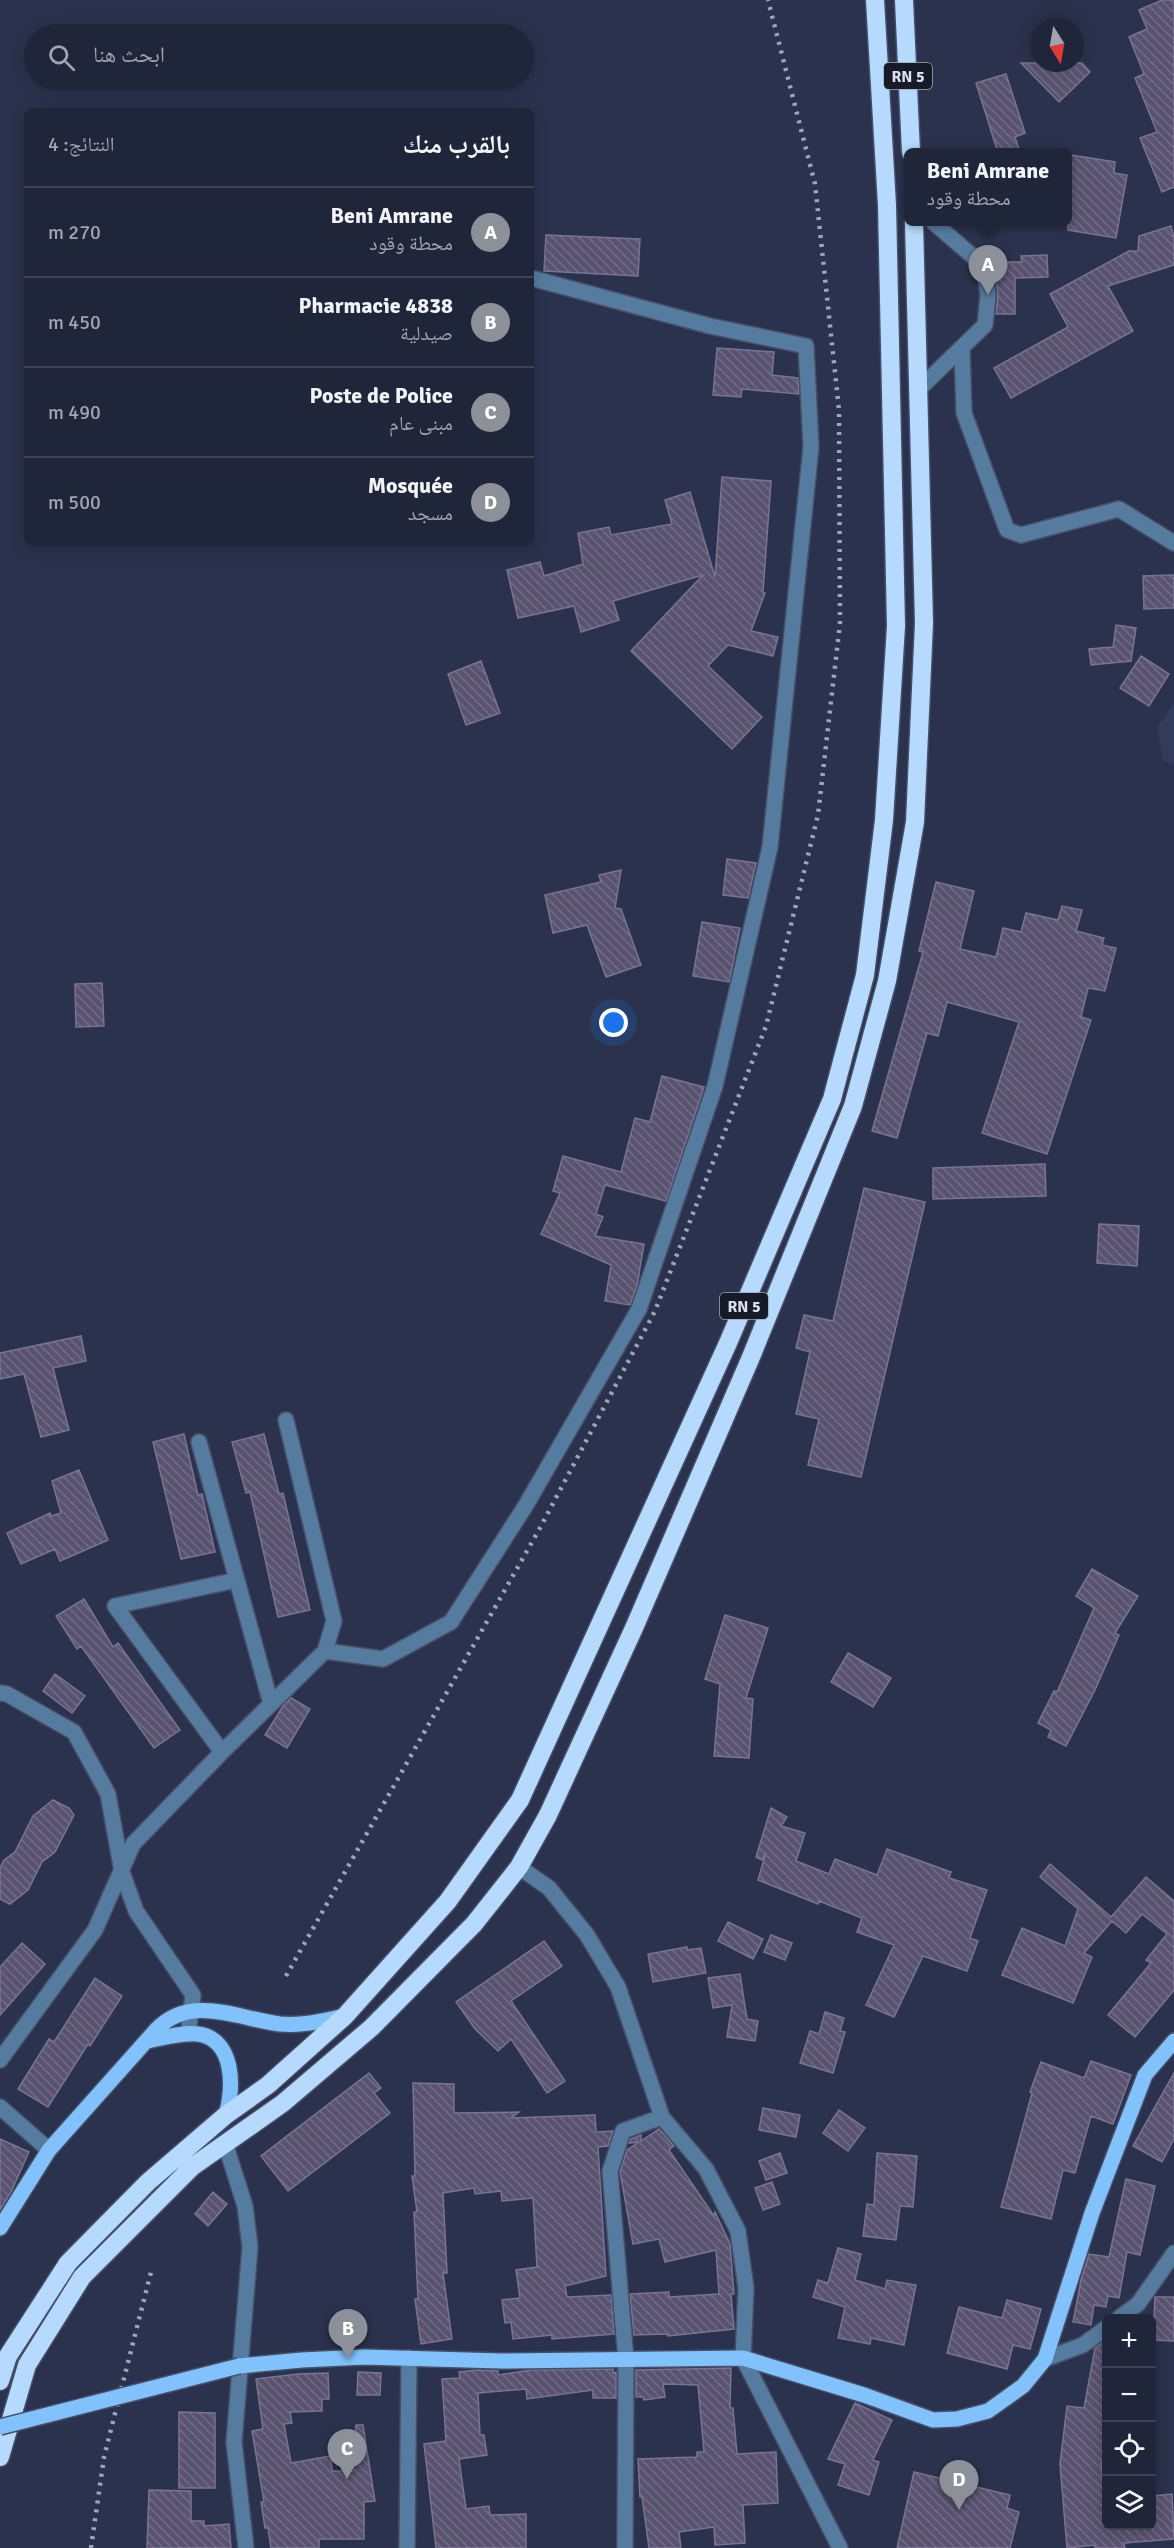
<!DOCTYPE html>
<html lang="ar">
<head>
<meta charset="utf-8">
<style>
  :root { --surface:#20263a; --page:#282e42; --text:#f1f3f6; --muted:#a2a5af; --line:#3d4354; --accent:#8c9099 }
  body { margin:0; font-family:Signika,"Noto Naskh Arabic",sans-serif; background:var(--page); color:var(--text); direction:rtl }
  .controls { position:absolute; right:18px; bottom:18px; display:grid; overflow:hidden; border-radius:9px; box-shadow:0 3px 15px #0003 }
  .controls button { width:54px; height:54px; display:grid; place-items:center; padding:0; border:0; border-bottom:2px solid var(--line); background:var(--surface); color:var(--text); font:30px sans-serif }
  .compass { position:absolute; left:1030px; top:18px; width:54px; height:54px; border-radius:50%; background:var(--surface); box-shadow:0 3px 15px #0003; rotate:169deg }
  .you { position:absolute; left:614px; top:1023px; width:21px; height:21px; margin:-15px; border:4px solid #fff; border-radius:50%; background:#1a73e8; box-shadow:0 0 0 9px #1a73e833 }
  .badge { display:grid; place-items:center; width:39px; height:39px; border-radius:50%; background:var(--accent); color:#fff; font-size:20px; font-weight:700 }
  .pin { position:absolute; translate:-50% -50px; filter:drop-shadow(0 2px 3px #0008) }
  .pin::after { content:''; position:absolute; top:32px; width:21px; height:18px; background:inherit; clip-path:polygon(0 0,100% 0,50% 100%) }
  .popup { position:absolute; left:904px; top:148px; width:168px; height:78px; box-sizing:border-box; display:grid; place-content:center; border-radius:9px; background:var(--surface); filter:drop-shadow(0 2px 4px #0005); font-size:20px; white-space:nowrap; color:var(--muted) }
  .popup b { font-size:22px; color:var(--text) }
  .popup::after { content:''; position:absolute; left:50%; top:100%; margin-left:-12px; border:12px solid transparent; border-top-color:var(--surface) }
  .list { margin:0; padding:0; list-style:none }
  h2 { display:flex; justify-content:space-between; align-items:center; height:78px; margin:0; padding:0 24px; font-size:26px }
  h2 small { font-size:20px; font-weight:400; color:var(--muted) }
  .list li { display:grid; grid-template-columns:39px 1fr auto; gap:18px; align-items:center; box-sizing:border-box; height:90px; padding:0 24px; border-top:2px solid var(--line) }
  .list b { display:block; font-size:22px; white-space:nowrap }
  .list p { margin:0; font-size:20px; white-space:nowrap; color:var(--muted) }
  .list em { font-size:20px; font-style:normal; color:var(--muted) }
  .icon { flex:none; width:33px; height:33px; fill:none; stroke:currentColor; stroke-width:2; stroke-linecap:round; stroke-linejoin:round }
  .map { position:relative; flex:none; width:1174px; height:2548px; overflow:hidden; direction:ltr }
  .search { position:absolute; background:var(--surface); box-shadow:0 3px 15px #0003; left:24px; top:24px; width:510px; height:66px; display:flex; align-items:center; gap:15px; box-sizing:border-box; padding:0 21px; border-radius:33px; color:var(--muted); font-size:22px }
  .panel { position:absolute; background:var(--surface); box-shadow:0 3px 15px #0003; left:24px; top:108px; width:510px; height:438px; border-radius:9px; direction:rtl }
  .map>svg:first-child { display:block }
  .built { fill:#323b5c }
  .building { fill:url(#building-back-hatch); stroke:#7a7392; stroke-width:1.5 }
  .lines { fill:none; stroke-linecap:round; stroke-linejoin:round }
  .minor-casing { stroke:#474e67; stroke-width:18 }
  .major-casing { stroke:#474e67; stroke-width:18 }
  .highway-casing { stroke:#474e67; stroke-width:21 }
  .minor { stroke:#557c9f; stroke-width:15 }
  .major { stroke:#81c2fc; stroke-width:15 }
  .highway { stroke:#b5dafd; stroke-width:18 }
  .rail { stroke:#9fa6ba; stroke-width:4.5; stroke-dasharray:3 6; stroke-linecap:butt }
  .major-bridge-casing { stroke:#474e67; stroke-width:18; stroke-linecap:butt }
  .major-bridge { stroke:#81c2fc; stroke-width:15 }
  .labels { text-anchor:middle; stroke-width:5; stroke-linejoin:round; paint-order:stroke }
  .shield { fill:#171b27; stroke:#a0a6b5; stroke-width:1.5 }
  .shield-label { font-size:16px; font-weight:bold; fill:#dbe1f2 }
</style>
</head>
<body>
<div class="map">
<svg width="1174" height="2548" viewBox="0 0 1174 2548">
  <defs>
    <pattern id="building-back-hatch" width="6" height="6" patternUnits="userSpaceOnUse" patternTransform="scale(1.5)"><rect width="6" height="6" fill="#595370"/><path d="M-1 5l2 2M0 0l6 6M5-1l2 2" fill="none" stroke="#706b85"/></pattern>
  </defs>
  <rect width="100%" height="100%" fill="#2b324d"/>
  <path class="built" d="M1174,703V764L1163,761L1157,728Z"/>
  <path class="building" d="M1162,0H1174V187L1162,192L1140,138L1157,132L1135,78L1144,74L1129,37L1147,29L1139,10Z
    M1021,63H1082L1090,72L1059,102Z
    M1006,74L1025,133L1015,137L1019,149L998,153L976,83Z
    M1071,155L1115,162L1114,173L1127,175L1116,238L1068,230V177Z
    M1171,226L1174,237V265L1108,286L1133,331L1011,398L994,368L1068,327L1050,294L1129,251H1138L1139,236Z
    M546,235L640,239L638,276L544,271Z
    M1047,255L1048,277L1015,278V314H996L998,294L992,262H1022L1021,256Z
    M717,348L774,352L772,375L798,378L799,394L742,389L741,397L713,395Z
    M722,477L771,481L763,592L765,593L751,631L778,637L773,656L728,645L708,666L762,717L732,749L631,651L703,575L613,601L619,620L581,632L574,606L518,618L507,570L540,562L544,576L583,564L578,533L609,527L611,535L672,524L665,500L690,492L715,577Z
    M1174,575V608L1144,609L1143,576Z
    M1116,625L1136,628L1131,661L1091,665L1089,649L1113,647Z
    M1141,656L1169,674L1149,706L1120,688Z
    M481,661L500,713L466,725L448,674Z
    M727,859L756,863L748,898L723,895Z
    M621,870L615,908L621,909L641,965L606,977L587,925L553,933L545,895L601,882L599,875Z
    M936,882L974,891L960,949L996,957L1003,928L1021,932L1026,913L1058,920L1062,906L1082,910L1076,931L1104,938L1102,945L1116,948L1105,991L1088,988L1081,1017L1091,1020L1047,1154L982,1133L1019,1022L947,1002L938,1036L927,1033L897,1138L872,1131L923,952L919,951Z
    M702,922L740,928L729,982L693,976Z
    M102,983L104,1026L76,1027L75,984Z
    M662,1076L704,1087L666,1201L605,1185L596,1214L603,1217L595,1236L644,1244L637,1286L630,1305L605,1301L611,1265L541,1234L560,1193L553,1191L563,1156L621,1172L635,1118L650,1122Z
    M1045,1164L1046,1196L933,1199V1168Z
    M864,1188L925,1202L861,1477L808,1465L819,1419L796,1414L810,1352L796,1348L804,1315L833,1321Z
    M1099,1224L1139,1226L1137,1266L1097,1263Z
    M81,1336L86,1361L53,1368L69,1430L41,1437L24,1374L0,1379V1353Z
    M184,1434L198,1495L202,1494L215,1552L181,1559L153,1442Z
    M264,1434L279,1494L283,1493L310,1610L278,1617L250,1492L246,1493L232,1442Z
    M79,1470L108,1540L60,1561L55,1549L21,1564L7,1533L50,1513L51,1516L61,1513L52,1481Z
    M1092,1569L1138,1596L1115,1633L1119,1635L1095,1690L1066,1746L1048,1737L1051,1730L1038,1723L1054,1691L1057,1692L1094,1608L1076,1596Z
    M84,1599L113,1647L118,1643L180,1730L154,1748L81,1646L77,1649L56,1616Z
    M725,1615L768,1628L746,1698L753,1699L749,1758L714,1756L720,1684L705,1679Z
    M848,1653L891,1678L873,1707L831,1682Z
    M55,1674L85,1696L72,1713L43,1691Z
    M291,1698L310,1709L287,1748L265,1735L283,1706Z
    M53,1800L69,1808L74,1815L55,1852L42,1862L28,1890L10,1904L0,1899V1868L4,1860L15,1852L33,1816Z
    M771,1808L787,1817L781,1826L805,1833L796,1861L829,1874L835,1859L877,1875L887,1849L951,1872L949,1878L987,1890L970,1938L978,1941L967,1971L923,1956L894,2017L866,2005L894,1945L857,1932L862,1918L819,1901L818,1904L758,1880L766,1852L762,1860L756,1857Z
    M1050,1864L1111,1917L1146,1877L1174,1901V1990L1135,2037L1108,2015L1151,1963L1146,1960L1167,1934L1142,1914L1126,1933L1112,1921L1084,1953L1092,1957L1073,2003L1002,1975L1022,1928L1065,1946L1078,1909L1040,1877Z
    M728,1922L763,1939L753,1959L718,1941Z
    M771,1935L792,1943L785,1960L764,1952Z
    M544,1941L562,1966L511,2001L565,2081L547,2093L511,2039L498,2051L475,2029L456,2002Z
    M22,1943L45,1964L0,2015V1967Z
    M687,1947V1950L701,1948L706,1973L653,1982L648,1954Z
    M740,1974L747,2019L758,2021L755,2041L727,2037L732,2005L713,2008L708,1978Z
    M95,1978L122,1996L90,2046L88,2044L48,2107L18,2089L49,2039L54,2042Z
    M825,2012L844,2018L840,2031L845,2032L833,2073L800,2063L810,2031L819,2034Z
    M1091,2061L1131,2075L1113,2124L1091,2116L1075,2173L1063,2170L1051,2219L1001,2207L1032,2093L1030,2092L1041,2062L1084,2078Z
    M369,2073L381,2088L374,2093L390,2113L288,2191L261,2156Z
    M1174,2073V2139L1162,2162L1133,2146Z
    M413,2083L454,2084V2113L519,2112L511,2118L595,2115L596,2132L613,2131L608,2146L598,2147L606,2276L565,2286L567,2297L611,2295L614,2334L552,2339V2335L513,2339L511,2322L505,2323L502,2300L520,2298L516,2270L537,2267L533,2198L502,2201L501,2191L475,2194L474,2188L443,2193L447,2273H443L452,2339L421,2344L415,2299H418L414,2212H417L412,2176H415Z
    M763,2108L800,2115L796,2137L759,2130Z
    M839,2110L865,2128L848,2151L823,2133Z
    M659,2129L674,2146L669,2150L714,2216L715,2212L730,2244L734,2294H731L734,2329L668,2336L667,2334L634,2335L630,2294L669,2292V2297L719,2294L716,2250L665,2262L659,2239L633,2244L620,2172L627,2150L639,2142L629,2143L631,2139L641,2135V2141Z
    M0,2139L29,2152L11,2192L0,2210Z
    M780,2153L787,2173L766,2180L759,2161Z
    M877,2153L917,2156L913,2207L900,2206L896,2240L863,2236L867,2204L874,2205Z
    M1126,2179L1155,2186L1140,2255L1127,2252L1119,2298L1108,2296L1106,2307L1094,2305L1091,2325L1073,2322L1081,2280L1089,2254L1109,2257Z
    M772,2182L780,2204L763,2210L755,2188Z
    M213,2192L227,2204L208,2226L195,2214Z
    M838,2248L861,2254L855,2280L885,2289L887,2280L916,2285L904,2345L871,2338L870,2344L838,2338L845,2307L813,2297L818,2280L828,2283Z
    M1155,2297H1174V2341L1153,2340Z
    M1007,2300L1041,2309L1030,2349L1013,2345L1007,2369L947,2353L959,2307L1002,2318Z
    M1107,2340V2464L1101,2463L1107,2526H1152V2496L1172,2494L1174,2539L1124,2543L1125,2548H1095V2545L1067,2548L1060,2464L1067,2406L1084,2408L1095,2348Z
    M731,2368L730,2408H733L737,2454L776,2452L778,2503L743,2505L745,2543L715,2545L714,2527L679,2532L681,2548H649L642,2497H640L638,2459L697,2457V2452H704L698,2385L663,2384L665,2397L644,2400L643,2397H636V2370Z
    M613,2369V2373L616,2372V2398H593V2390L527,2399L526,2389L478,2393L480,2435H484L487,2455L459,2459L466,2509L489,2506L490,2515L526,2514V2548H436L424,2444L446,2441L442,2379L460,2378L459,2372L478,2370L498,2371V2375L532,2370Z
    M358,2372L381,2373L380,2395H357Z
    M328,2373L329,2399H322V2411L290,2412L292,2423L284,2424L291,2463L331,2456L332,2471H353L356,2425H363L375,2501L364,2502V2539H319V2548H271L268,2528H265L261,2502H264L252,2431L263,2429L256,2379L298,2374Z
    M855,2403L892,2420L873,2460L879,2462L869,2495L838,2485L845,2464L828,2459Z
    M179,2412L215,2413V2488H179Z
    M914,2472L1010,2495L1007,2508L1019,2512L1010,2548H897Z
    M149,2490L191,2491V2521H204V2526L229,2524L231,2548H147Z"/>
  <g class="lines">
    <defs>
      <path id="minor" d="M962,348L964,413L1007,530L1021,535L1119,509L1174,543
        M919,389L985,325L988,295L984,266L933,222
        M199,1442L271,1704
        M325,1651L383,1659L451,1622L526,1505L639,1309L715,1086L770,847L811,447L806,346L710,326L531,278
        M0,1693L7,1694L74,1732L108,1794L122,1872L136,1911L193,1995L188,2034
        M222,1752L115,1606L237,1580
        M519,1867L549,1888L587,1935L618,1987L662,2117L706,2169L738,2231L746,2288L743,2358L840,2548
        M0,2060L95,1930L133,1844L222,1752L325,1651L334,1621L286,1420
        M0,2107L49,2150
        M225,2143L245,2206L250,2247L234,2442L246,2548
        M1119,2318L1138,2304L1174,2253
        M1045,2359L1083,2345L1106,2328
        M407,2548L409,2358
        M625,2548L626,2360L610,2171L623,2131L662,2117"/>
      <path id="major" d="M147,2041C163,2038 182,2032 198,2034C235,2039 234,2089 226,2115
        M0,2228L49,2150L156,2030C191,1993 238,2019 280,2024C303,2026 323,2021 345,2016
        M239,2366L302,2360L364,2357L501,2361L743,2358L864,2395L933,2420L957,2419L988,2411L1023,2386L1045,2359L1092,2213L1145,2075L1174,2041"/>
      <path id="highway" d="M904,0L911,152
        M0,2381L8,2356L68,2263L148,2182L226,2115L268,2085L345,2016L448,1901L520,1800L728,1343L832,1099L865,975L884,820L896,626L887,205L875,0
        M0,2457L27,2365L82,2277L192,2167L283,2103L371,2028L474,1924L519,1867L548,1815L634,1628L751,1357L853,1106L887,981L915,822L924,623L914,222"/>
    </defs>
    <use href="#minor" class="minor-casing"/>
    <use href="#major" class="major-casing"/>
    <use href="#highway" class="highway-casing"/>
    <use href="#minor" class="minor"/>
    <use href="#major" class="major"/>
    <use href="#highway" class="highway"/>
    <path class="rail" d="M286,1976L540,1528L655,1311L766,1026L818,815L840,623L839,410L815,184L768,0
      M91,2548L104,2457L151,2272"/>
    <defs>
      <path id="major-bridge" d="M0,2427L239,2366"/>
    </defs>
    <use href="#major-bridge" class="major-bridge-casing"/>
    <use href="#major-bridge" class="major-bridge"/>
  </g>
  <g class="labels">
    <g class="shield">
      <rect x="884" y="63" width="48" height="26" rx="4.5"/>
      <rect x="720" y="1293" width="48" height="26" rx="4.5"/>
    </g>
    <g class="shield-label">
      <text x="908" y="82">RN 5</text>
      <text x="744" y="1312">RN 5</text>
    </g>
  </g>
</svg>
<div class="controls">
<button>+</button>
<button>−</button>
<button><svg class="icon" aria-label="locate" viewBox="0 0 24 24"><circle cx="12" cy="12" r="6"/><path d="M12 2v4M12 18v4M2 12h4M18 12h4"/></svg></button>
<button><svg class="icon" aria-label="layers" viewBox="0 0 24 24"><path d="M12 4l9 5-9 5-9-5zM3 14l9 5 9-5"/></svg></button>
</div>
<svg class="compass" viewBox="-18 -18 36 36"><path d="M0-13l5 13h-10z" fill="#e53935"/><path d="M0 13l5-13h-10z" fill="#a2a5af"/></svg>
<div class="you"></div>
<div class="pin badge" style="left:988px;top:295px">A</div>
<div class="popup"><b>Beni Amrane</b>محطة وقود</div>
<div class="pin badge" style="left:348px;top:2359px">B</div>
<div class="pin badge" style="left:347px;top:2479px">C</div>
<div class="pin badge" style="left:959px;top:2510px">D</div>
<div class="search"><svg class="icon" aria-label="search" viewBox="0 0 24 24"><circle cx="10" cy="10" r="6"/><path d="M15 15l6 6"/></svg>ابحث هنا</div>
<section class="panel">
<h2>بالقرب منك<small>النتائج: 4</small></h2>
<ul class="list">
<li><span class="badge">A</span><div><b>Beni Amrane</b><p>محطة وقود</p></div><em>270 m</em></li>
<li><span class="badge">B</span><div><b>Pharmacie 4838</b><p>صيدلية</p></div><em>450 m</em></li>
<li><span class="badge">C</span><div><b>Poste de Police</b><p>مبنى عام</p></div><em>490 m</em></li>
<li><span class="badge">D</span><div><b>Mosquée</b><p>مسجد</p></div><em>500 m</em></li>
</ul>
</section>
</div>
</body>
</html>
